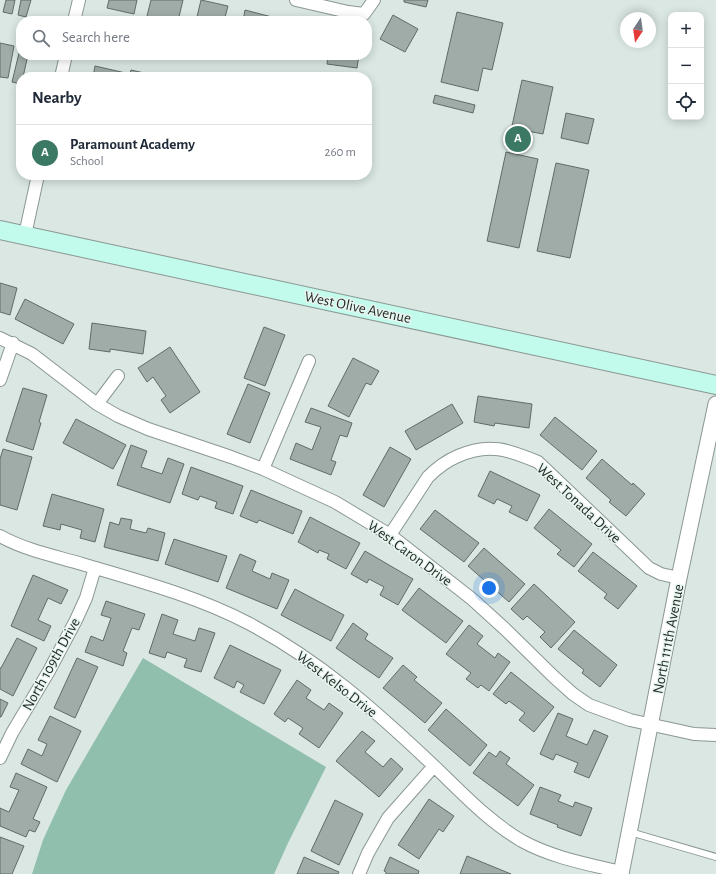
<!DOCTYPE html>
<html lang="en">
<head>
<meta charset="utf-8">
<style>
  :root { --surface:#fff; --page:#f6f6f7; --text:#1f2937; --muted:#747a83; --line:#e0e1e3; --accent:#3b7965 }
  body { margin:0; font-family:"Alegreya Sans",sans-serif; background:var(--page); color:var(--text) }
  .controls { position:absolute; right:12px; top:12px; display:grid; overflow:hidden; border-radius:8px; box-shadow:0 2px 10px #0003 }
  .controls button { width:36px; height:36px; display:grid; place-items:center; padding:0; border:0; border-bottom:1px solid var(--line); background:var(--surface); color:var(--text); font:20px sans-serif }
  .compass { position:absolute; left:620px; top:12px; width:36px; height:36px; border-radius:50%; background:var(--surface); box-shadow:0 2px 10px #0003; rotate:193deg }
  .you { position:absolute; left:489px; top:588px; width:14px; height:14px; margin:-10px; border:3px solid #fff; border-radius:50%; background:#1a73e8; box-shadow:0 0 0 6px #1a73e833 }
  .badge { display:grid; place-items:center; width:26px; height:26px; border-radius:50%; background:var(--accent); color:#fff; font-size:13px; font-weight:700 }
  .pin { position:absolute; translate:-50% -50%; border:2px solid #fff; box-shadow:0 1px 4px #0006 }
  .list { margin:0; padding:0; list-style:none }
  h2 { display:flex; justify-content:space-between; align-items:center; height:52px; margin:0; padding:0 16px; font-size:17px }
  h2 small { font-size:13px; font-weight:400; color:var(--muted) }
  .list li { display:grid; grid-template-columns:26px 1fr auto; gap:12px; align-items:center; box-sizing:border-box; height:56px; padding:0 16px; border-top:1px solid var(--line) }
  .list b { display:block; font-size:15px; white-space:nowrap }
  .list p { margin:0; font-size:13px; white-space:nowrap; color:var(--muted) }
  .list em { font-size:13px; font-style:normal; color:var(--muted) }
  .icon { flex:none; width:22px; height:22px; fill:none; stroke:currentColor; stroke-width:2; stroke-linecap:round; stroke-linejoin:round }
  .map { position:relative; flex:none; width:716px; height:874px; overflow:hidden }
  .search { position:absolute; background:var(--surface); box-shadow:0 2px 10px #0003; left:16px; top:16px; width:356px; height:44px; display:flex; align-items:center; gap:10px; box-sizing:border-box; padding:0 14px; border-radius:16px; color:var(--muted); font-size:15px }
  .panel { position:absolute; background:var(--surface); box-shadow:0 2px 10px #0003; left:16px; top:72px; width:356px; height:108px; border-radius:16px }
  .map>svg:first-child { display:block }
  .green { fill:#90bfae }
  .building { fill:#9faca7; stroke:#606c68 }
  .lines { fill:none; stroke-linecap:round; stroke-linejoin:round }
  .service-casing { stroke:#8b9792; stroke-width:8 }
  .minor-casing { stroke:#8b9792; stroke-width:14 }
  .tertiary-casing { stroke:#8b9792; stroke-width:17 }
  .secondary-casing { stroke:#8b9792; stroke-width:20 }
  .service { stroke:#fff; stroke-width:6 }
  .minor { stroke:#fff; stroke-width:12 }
  .tertiary { stroke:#fff; stroke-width:15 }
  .secondary { stroke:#c2faec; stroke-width:18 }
  .labels { text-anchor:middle; stroke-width:3; stroke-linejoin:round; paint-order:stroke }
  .street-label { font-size:15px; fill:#242927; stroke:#e7f5ef }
</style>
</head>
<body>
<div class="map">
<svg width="716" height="874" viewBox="0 0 716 874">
  <rect width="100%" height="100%" fill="#dae7e2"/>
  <path class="green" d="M143,658L326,767L288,843L274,874H32L43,840L66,790Z"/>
  <path class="building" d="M6,0H15L12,14L3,12Z
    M21,0H31L26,17L18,15Z
    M109,0H137L134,14L107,8Z
    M151,0H183L178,21H152L146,20Z
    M201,0L228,6L224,21H196Z
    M404,0H428L426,7L404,2Z
    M245,10L272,17V21H243Z
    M457,12L503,23L492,70L483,68L478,91L441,82Z
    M393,15L418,29L405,52L380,39Z
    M0,43L14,46L8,78L0,77Z
    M19,53H21V55H28L23,77H21V84L12,82Z
    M328,55H359L357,68L327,64Z
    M95,66L130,74L131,70L162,77H93Z
    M522,80L553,87L543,134L522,130V128L512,126Z
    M435,95L475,105L473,113L433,103Z
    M566,113L594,119L588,144L561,138Z
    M506,152L538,159L519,248L487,241Z
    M556,163L589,170L570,258L537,251Z
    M0,283L17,288L10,315L0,312Z
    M25,299L74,324L63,344L15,319Z
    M92,323L146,331L143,354L110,349V352L89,349Z
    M264,327L285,335L265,386L244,378Z
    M170,347L200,392L170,413L161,400L166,396L153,377L147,382L138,368Z
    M353,358L379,371L371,385L366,383L349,417L328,406Z
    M248,384L270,393L250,443L227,434Z
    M23,388L47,395L39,422L41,423L33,450L6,441Z
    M478,396L532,404L529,428L495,423L494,426L474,422Z
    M452,404L463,423L416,450L405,431Z
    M311,408L352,423L347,437L340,435L331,460L336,462L331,475L290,459L296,443L312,450L321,427L305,422Z
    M555,417L597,451L582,470L540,435Z
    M76,419L126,445L113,469L63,443Z
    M131,445L147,451L141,467L162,474L168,458L184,464L170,503L117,485Z
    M390,447L411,459L384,507L363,495Z
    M3,449L32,457L17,510L0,505V459Z
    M602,459L632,485L633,483L645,494L626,516L609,502L611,500L586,478Z
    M191,467L243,486L233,514L215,508L217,502L200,496L198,500L182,494Z
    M490,471L540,495L527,521L509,512L512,506L497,499L494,504L478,496Z
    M251,490L302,511L293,534L259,520L257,523L240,516Z
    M52,494L104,509L95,542L80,538L82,530L61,524L60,530L43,526Z
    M549,509L592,544L574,567L557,554L561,550L534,528Z
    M435,510L479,543L464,562L420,529Z
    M310,517L360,543L346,569L327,559L329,554L319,550L318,553L298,542Z
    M121,518L132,520L130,529L146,533L148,528L165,533L158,561L104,547L110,522L119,525Z
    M174,539L227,556L218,582L165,564Z
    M484,548L525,584L509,602L468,566Z
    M365,551L413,579L398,605L380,595L384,587L369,579L367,583L351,574Z
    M593,552L637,586L618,609L604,598L607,594L578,571Z
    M240,554L256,561L252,571L270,579L272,573L289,580L277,609L226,588Z
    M33,575L68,590L61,604L48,598L38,620L51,626L44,641L11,626Z
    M534,584L575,622L551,648L540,637L545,632L527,616L523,620L511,609Z
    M419,588L463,621L446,643L402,610Z
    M295,589L344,615L331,641L281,615Z
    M106,601L145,614L139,630L132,628L123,651L127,653L123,666L85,652L91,636L103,641L111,618L101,615Z
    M162,614L178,620L173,634L195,641L199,628L215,633L201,672L184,667L187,659L167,652L165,658L149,653Z
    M353,623L368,634L365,639L393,658L379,678L336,648Z
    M469,625L483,636L477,644L495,658L498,653L510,662L489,691L481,685L478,688L466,679L471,673L446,654Z
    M574,630L617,665L600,687L582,673L584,670L558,649Z
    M17,638L37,648L13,696L0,689V668H1Z
    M230,645L281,670L264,704L240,692L244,685L237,681L234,688L214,678Z
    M77,658L98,667L75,718L54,708Z
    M403,665L417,677L414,680L442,703L425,723L383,688Z
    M511,672L554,707L534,732L519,720L525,713L509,701L506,704L493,694Z
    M297,680L311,690L306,698L324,710L329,703L343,713L319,748L299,734L303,728L288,718L285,722L274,714Z
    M0,699L8,703L1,717H0Z
    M446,709L487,745L470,766L428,730Z
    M558,713L573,719L566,736L587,745L594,730L608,736L589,778L574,772L578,763L556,754L553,760L540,754Z
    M50,716L81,731L57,782L21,764L28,749L42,756L47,744L38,740Z
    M362,731L375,741L365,752L383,767L391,758L403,769L379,797L336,761Z
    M500,751L510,758L506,764L534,785L518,806L473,773L489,752L496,757Z
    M16,773L47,787L33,819L40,822L35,832L29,830L26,837L0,826V808L9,812L19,790L10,787Z
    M540,787L561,795L558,801L573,807L575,802L592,808L581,836L557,827L558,825L530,814Z
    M429,799L454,816L443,832L439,829L419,859L398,845Z
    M335,800L363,814L339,865L311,851Z
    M0,837L24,846L12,874H0Z
    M467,856L511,874H460Z
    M304,857L339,872L338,874H297Z
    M390,857L419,871L418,874H386V872L384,871Z"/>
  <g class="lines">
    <defs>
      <path id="service" d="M630,832L716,857"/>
      <path id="minor" d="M296,0L348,12L364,14L374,0
        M74,21L79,0
        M61,77L66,55
        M25,235L38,175
        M0,338L32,354L97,404L118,416L148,429L231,457L263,469L335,502L390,535L472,599L505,629L554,677L573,694L589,705L630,720L694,734L716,735
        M0,380L13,343
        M97,404L118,376
        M263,469L309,361
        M390,535L428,477C437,468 446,461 458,456C489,442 509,450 538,462L649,568L661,574L679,578
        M0,536C25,550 55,556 82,564C139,581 196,596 248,623C319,660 377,712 434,766C462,793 488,821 522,841C553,858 588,864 621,872
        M0,758L12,733L49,671L76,620L86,598L95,568
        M359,874L368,853L388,818L434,766"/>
      <path id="tertiary" d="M621,874L679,578L716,404"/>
      <path id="secondary" d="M0,230L716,385"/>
    </defs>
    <use href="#service" class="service-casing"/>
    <use href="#minor" class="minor-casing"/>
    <use href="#tertiary" class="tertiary-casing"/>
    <use href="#secondary" class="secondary-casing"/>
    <use href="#service" class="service"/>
    <use href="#minor" class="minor"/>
    <use href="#tertiary" class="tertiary"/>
    <use href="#secondary" class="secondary"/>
  </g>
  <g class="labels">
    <g class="street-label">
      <text transform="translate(358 307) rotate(12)" y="5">West Olive Avenue</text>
      <text transform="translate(579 503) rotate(43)" y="5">West Tonada Drive</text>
      <text transform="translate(410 553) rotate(36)" y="5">West Caron Drive</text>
      <text transform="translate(668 639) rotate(-79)" y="5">North 111th Avenue</text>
      <text transform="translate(51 664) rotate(-61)" y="5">North 109th Drive</text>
      <text transform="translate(337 684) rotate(38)" y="5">West Kelso Drive</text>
    </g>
  </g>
</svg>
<div class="controls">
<button>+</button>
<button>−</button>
<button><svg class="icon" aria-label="locate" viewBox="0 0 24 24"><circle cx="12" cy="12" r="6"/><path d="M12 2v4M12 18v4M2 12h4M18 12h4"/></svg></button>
</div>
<svg class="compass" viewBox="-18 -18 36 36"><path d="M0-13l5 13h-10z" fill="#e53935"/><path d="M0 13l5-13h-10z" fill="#747a83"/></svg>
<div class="you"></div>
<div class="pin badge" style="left:518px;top:139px">A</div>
<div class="search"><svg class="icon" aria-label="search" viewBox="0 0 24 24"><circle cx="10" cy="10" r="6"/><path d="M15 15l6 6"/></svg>Search here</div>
<section class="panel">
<h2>Nearby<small></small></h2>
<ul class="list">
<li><span class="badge">A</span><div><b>Paramount Academy</b><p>School</p></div><em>260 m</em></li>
</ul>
</section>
</div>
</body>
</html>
